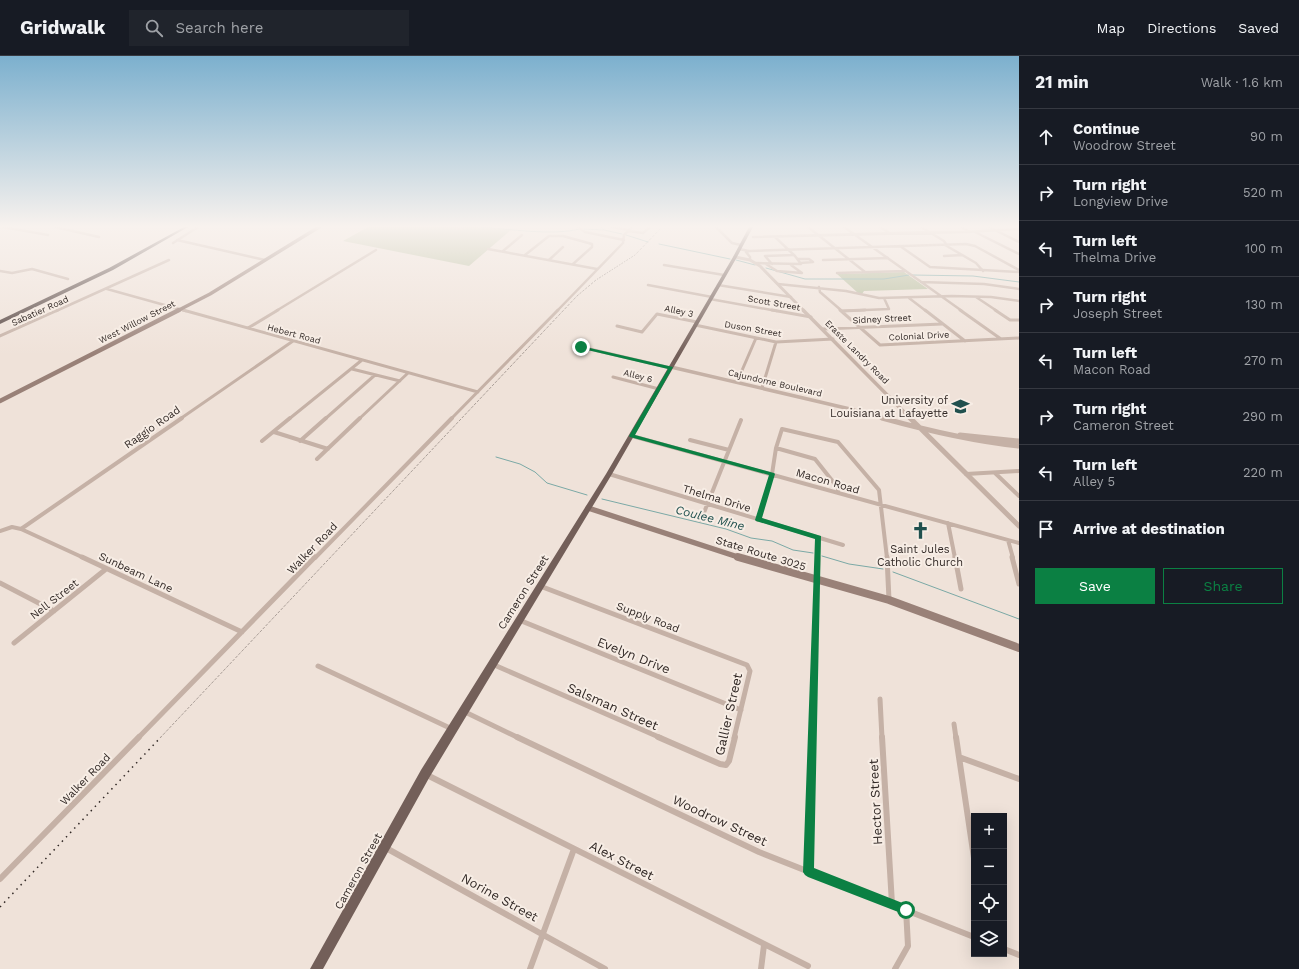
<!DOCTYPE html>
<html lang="en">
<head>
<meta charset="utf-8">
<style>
  :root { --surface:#171b24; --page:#20242c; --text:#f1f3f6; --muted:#9ea1a6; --line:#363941; --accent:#0b8043 }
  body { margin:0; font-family:"Work Sans",sans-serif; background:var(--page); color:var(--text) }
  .controls { position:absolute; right:12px; bottom:12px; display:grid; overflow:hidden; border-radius:0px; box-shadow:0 4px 16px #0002 }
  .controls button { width:36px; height:36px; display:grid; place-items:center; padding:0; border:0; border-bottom:1px solid var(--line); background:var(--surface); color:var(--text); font:20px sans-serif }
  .stop { position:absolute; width:12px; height:12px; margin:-9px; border:3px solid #0b8043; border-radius:50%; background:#fff }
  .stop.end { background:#0b8043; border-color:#fff; box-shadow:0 1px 4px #0008 }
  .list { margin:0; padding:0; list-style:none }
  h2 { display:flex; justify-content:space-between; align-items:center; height:52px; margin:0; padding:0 16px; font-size:17px }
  h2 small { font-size:13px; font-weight:400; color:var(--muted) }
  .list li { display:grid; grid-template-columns:26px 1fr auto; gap:12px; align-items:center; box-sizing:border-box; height:56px; padding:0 16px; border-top:1px solid var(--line) }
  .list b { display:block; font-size:15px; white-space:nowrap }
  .list p { margin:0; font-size:13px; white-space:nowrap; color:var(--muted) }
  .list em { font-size:13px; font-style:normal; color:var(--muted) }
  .actions { display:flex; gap:8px; padding:12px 16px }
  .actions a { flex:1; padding:9px 0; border:1px solid var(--accent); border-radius:0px; text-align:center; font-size:14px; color:var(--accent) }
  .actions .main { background:var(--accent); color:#fff }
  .icon { flex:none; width:22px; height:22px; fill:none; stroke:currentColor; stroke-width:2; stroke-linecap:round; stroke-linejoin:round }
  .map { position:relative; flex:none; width:1019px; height:913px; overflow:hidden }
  header { display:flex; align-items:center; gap:24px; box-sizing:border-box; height:56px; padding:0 20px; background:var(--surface); border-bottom:1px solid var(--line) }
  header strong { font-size:19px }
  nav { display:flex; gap:22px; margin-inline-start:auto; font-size:14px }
  .search { width:280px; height:36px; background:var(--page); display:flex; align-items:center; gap:10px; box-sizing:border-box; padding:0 14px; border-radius:0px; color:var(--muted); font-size:15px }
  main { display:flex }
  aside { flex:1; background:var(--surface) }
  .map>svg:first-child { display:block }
  .green { fill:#b4bc9b }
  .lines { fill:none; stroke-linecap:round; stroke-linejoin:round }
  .stream { stroke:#7ba9a6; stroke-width:1 }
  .minor-far4 { stroke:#c5b1a6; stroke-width:2.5 }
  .minor-far3 { stroke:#c5b1a6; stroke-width:3 }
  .minor-far2 { stroke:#c5b1a6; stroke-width:4 }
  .minor-far1 { stroke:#c5b1a6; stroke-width:5 }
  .minor { stroke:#c5b1a6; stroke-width:6 }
  .tertiary-far2 { stroke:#c5b1a6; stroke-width:3 }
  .tertiary-far1 { stroke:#c5b1a6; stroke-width:3.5 }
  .tertiary { stroke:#c5b1a6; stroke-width:5 }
  .secondary-far3 { stroke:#998178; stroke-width:3.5 }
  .secondary-far2 { stroke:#998178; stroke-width:4.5 }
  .secondary-far1 { stroke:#998178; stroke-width:5.5 }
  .secondary { stroke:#998178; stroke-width:8 }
  .primary { fill:#735f59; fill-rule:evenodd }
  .motorway { fill:#53423e; fill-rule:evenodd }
  .rail-far1 { stroke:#322926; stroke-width:1; stroke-dasharray:0.5 1.5; stroke-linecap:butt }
  .rail { stroke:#322926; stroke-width:1.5; stroke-dasharray:1.5 4.5; stroke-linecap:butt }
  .route { fill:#0b8043 }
  .labels { text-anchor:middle; stroke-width:4; stroke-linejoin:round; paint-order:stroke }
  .far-street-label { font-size:9px; fill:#322926; stroke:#f7ede5 }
  .poi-label { font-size:11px; fill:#322926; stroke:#f7ede5; text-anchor:end }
  .street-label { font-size:11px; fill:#322926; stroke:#f7ede5 }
  .water-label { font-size:12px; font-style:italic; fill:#20504e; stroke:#f7ede5 }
  .near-street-label { font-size:13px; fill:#322926; stroke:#f7ede5 }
</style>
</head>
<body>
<header>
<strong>Gridwalk</strong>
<div class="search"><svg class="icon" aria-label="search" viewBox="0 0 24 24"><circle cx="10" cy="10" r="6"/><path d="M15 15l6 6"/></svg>Search here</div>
<nav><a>Map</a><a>Directions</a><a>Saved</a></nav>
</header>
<main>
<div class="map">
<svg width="1019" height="913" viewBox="0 0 1019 913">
  <rect width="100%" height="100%" fill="#efe2d9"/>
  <path class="green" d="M368,171H475L512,173L469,210L343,185Z
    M904,216L928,233L864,235L862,238L858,237L837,218Z"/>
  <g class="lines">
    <path class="stream" d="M481,171C510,173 552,180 580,173
      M601,171L604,174L622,178
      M584,173L603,174
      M626,179L648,186
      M659,188L730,203
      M736,204L755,209
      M766,212L805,223H884L909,219
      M912,219L973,220L1019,226
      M496,401L520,408L535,416L547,427L587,439
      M602,443L726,473L751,482L772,485L793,494L813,497
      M822,500L849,508L883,513
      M893,516L1019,563"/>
    <path class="minor-far4" d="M3,171L48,179
      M55,171L99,181
      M459,171L464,172L457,173Z
      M578,171L585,176L624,184
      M612,171L629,174
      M716,171L732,187L741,189
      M808,171L865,216
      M844,171L962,255
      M880,171L888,176
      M921,171L944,185L946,188
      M961,171L970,176
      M989,171L1019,186
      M628,175L643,177L650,171
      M929,176H965L753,181Z
      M965,176H970
      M965,176L1019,173
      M975,176L1019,198
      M177,184L265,204
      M173,187L198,171
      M945,189L976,207L983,215
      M900,190L930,211L1019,216
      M488,193L597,213
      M739,193L749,195L966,188L975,190L1019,214
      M503,195L522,179
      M749,195L746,196L750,201V204
      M525,199L549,180H563L592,188V191L573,208
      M944,200L962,199
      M798,203H809L813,206L800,207
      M549,204L563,191
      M823,204L888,202
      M756,207L801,208L795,200L775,181
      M766,208L777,215L802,217L791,209
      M772,208L765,200L793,199
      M664,209L724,219
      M0,215L12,217L32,213L68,223
      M837,217L905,215
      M921,226L984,228L1019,233
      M778,228L846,235L879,242L952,240L991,241L1019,245
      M648,229L712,241
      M718,229L791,241
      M819,231L820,236L842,255
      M107,233L186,255
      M976,241L997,255
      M909,242L926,255
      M710,243L777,255
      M56,255L169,204
      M276,255L376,194
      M557,255L623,187L624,179L632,171
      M842,255L889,253L884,242"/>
    <path class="minor-far3" d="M183,254L478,336
      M772,254L811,261
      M840,254L880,289L1019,282
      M925,254L965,285
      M960,254L1001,283
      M995,254L1010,264H1019
      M842,255L865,254
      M695,269L776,286L833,283
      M617,270L642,276L657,258L697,266
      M248,272L278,254
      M823,273L942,268
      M0,280L58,254
      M581,291L671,312
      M352,313L400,325
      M613,321L659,333
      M737,326L756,282
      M762,332L776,286
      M180,363L293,285
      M289,363L362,304
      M325,363L375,319
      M359,363L408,317
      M451,363L558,254"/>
    <path class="minor-far2" d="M274,376L328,393
      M632,380L1019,487
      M690,384L729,394
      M262,385L290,362
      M300,385L326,362
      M776,392L815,403L838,432V437
      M317,403L360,362
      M995,417L1019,440
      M609,418L843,489
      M966,418L1019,415
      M701,464L741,364
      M758,464L772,418L776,392L782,373L838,386L879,434L887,502
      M948,467L955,502
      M21,473L182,362
      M0,475L12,471L21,473L84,502
      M1008,484L1013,502
      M315,502L452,362
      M818,502L819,482"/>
    <path class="minor-far1" d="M82,501L242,576
      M887,501L889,544
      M955,501L961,533
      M1012,501L1019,528
      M0,527L54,555
      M540,530L747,609L750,615L734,682
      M519,564L741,654
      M14,587L106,513
      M492,608L661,682
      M318,610L452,673
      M880,643L882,682
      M463,655L519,682
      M954,668L956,682
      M138,682L315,501
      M812,682L818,501"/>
    <path class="minor" d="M517,681L759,796L974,881
      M658,681L720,708L726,709L729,705L735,681
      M882,681L892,848
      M956,681L974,802
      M959,701L1019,723
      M425,718L808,910
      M386,792L605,913
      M808,816L812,681
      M0,823L139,681
      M1004,893L1019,899
      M530,913L574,793
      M761,913L764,889
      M895,913L908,890L906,853"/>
    <path class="tertiary-far2" d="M735,201L750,204L760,210L804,255"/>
    <path class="tertiary-far1" d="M803,254L911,363
      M671,311L850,353L886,363"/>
    <path class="tertiary" d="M882,362C929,375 971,385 1019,390
      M910,362L1019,470
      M960,379L1019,385"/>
    <path class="secondary-far3" d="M177,255L210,238L319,171"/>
    <path class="secondary-far2" d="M0,345L179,254"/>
    <path class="secondary-far1" d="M588,452L741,502"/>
    <path class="secondary" d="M738,501L889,544L1019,592"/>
    <path class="primary" d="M749,171H753L737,201L612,418L429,722L323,913H310L421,714L606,418L733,201Z"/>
    <path class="motorway" d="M184,171H188L113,214L0,268V264L109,212Z"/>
    <path class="rail-far1" d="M160,682L577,240L596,224L635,199L662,171"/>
    <path class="rail" d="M0,851L161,681"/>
  </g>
  <linearGradient id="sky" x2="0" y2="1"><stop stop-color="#7cb0ce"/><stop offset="0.57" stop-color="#f8f2ee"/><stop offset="1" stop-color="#f8f2ee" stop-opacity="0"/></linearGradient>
  <rect width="1019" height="299" fill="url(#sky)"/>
  <path class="route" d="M581,290L673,311L635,379L774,417L775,418L762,462L821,480L814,812L910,850L912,854L910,857L906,859L808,821L805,819L803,816L815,483L756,465L755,464L769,419L630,381L629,380L668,313L579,292Z"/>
  <defs>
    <symbol id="university-bare" viewBox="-9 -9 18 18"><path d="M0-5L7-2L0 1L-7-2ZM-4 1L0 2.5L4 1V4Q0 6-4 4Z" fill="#20504e" stroke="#f7ede5" stroke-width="2.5" paint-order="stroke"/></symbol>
    <symbol id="church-bare" viewBox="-9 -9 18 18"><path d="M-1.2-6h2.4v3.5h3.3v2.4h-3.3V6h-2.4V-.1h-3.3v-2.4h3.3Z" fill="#20504e" stroke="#f7ede5" stroke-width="2.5" paint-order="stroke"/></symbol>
  </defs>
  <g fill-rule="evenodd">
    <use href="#university-bare" x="948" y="338" width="25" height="25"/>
    <use href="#church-bare" x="908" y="462" width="25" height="25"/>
  </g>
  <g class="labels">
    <g class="far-street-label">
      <text transform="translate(774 247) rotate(10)" y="3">Scott Street</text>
      <text transform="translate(40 255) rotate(-24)" y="3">Sabatier Road</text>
      <text transform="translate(679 255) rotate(12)" y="3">Alley 3</text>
      <text transform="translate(882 263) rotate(-3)" y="3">Sidney Street</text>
      <text transform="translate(137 266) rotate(-27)" y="3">West Willow Street</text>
      <text transform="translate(753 273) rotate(10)" y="3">Duson Street</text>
      <text transform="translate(294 278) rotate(15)" y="3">Hebert Road</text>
      <text transform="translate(919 280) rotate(-3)" y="3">Colonial Drive</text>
      <text transform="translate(857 296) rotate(45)" y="3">Eraste Landry Road</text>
      <text transform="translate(638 320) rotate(14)" y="3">Alley 6</text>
      <text transform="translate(775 327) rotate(13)" y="3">Cajundome Boulevard</text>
    </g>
    <g class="poi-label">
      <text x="948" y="348">University of<tspan x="948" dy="13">Louisiana at Lafayette</tspan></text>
      <text x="920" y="497" text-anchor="middle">Saint Jules<tspan x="920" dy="13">Catholic Church</tspan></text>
    </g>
    <g class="street-label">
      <text transform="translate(152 371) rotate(-35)" y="4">Raggio Road</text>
      <text transform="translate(828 425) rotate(16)" y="4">Macon Road</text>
      <text transform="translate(717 442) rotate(17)" y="4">Thelma Drive</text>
      <text transform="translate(312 492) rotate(-46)" y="4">Walker Road</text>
      <text transform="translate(761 497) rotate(17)" y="4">State Route 3025</text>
      <text transform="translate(136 516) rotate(25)" y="4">Sunbeam Lane</text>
      <text transform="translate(523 536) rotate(-58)" y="4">Cameron Street</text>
      <text transform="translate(54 543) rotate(-38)" y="4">Nell Street</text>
      <text transform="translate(648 561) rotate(21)" y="4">Supply Road</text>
      <text transform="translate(85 723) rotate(-46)" y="4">Walker Road</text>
      <text transform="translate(358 815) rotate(-61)" y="4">Cameron Street</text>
    </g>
    <g class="water-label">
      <text transform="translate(710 462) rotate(14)" y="4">Coulee Mine</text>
    </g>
    <g class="near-street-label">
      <text transform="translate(634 599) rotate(22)" y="5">Evelyn Drive</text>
      <text transform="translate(613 650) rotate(24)" y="5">Salsman Street</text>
      <text transform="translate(728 658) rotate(-77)" y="5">Gallier Street</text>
      <text transform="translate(875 746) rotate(-93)" y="5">Hector Street</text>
      <text transform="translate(720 764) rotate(25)" y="5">Woodrow Street</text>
      <text transform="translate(622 804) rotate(27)" y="5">Alex Street</text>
      <text transform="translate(500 841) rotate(29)" y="5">Norine Street</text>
    </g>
  </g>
</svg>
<div class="controls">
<button>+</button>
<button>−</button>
<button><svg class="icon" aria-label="locate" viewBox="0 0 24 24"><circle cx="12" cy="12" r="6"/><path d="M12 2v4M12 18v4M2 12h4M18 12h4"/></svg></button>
<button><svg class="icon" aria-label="layers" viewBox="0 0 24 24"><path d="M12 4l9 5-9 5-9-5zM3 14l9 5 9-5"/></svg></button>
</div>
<div class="stop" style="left:906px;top:854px"></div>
<div class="stop end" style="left:581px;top:291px"></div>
</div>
<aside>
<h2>21 min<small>Walk · 1.6 km</small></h2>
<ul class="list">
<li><svg class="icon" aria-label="ahead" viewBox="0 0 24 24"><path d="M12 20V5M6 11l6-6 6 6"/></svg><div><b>Continue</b><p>Woodrow Street</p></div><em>90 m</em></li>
<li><svg class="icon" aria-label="right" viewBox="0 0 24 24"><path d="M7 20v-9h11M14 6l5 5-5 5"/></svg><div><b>Turn right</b><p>Longview Drive</p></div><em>520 m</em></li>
<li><svg class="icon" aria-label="left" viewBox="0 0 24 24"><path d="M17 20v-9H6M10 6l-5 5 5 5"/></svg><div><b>Turn left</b><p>Thelma Drive</p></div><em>100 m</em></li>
<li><svg class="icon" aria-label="right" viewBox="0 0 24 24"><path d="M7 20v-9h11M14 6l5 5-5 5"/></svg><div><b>Turn right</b><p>Joseph Street</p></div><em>130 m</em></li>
<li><svg class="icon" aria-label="left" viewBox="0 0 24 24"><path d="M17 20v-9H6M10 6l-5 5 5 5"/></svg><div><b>Turn left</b><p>Macon Road</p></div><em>270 m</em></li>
<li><svg class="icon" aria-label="right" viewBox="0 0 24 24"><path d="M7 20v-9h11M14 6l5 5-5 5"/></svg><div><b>Turn right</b><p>Cameron Street</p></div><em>290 m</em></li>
<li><svg class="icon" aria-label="left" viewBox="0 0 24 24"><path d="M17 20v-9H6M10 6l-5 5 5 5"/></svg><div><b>Turn left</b><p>Alley 5</p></div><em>220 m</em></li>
<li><svg class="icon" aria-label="arrive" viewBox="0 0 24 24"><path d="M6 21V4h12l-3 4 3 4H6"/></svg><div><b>Arrive at destination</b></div></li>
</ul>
<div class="actions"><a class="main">Save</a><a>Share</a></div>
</aside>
</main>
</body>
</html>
